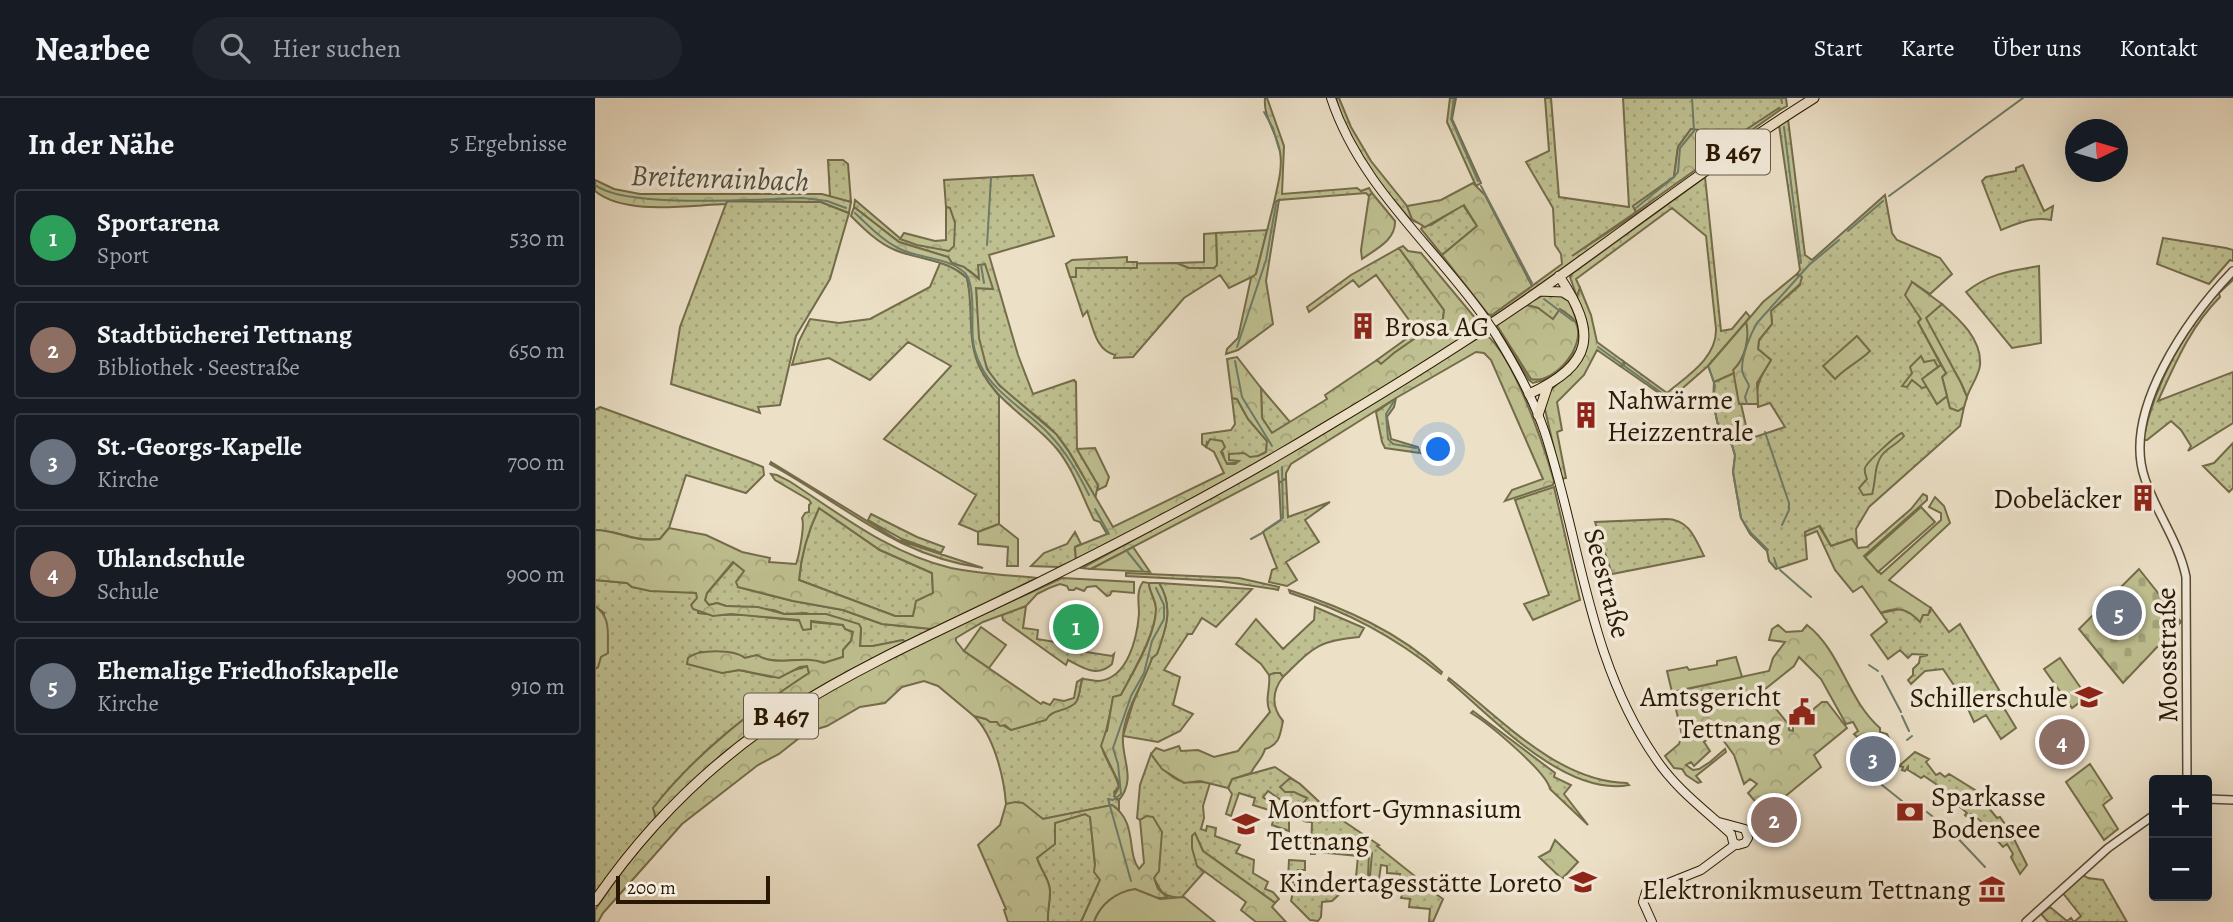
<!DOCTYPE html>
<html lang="de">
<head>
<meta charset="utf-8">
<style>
  :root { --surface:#171b24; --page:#20242c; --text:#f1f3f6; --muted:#9ea1a6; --line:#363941; --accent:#c59692 }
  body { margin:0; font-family:Alegreya,serif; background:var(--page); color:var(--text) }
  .controls { position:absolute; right:21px; bottom:21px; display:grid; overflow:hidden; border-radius:7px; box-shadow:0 7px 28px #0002 }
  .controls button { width:63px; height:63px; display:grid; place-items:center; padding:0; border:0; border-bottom:2px solid var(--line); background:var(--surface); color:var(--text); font:35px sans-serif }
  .compass { position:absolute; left:1470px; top:21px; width:63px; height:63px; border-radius:50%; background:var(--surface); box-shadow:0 7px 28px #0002; rotate:85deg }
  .scale { position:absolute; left:21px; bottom:18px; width:154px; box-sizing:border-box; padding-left:7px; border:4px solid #2a1902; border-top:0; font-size:19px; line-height:24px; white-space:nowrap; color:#2a1902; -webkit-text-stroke:5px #f3ebdb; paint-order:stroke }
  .you { position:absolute; left:844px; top:352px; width:24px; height:24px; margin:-18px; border:5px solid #fff; border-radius:50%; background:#1a73e8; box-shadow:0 0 0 10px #1a73e833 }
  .badge { display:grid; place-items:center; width:46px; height:46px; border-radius:50%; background:var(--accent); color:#fff; font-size:23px; font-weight:700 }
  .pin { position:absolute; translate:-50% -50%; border:4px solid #fff; box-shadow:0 2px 7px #0006 }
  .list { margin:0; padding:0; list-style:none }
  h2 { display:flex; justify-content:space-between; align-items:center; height:91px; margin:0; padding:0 28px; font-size:30px }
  h2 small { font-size:23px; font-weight:400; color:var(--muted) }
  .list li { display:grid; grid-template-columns:46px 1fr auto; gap:21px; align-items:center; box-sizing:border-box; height:98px; margin:0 14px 14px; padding:0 14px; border:2px solid var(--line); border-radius:7px }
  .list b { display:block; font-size:26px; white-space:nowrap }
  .list p { margin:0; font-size:23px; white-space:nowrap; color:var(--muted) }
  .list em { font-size:23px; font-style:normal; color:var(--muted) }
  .icon { flex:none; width:38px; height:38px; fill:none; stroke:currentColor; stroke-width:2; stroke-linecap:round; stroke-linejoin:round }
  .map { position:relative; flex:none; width:1638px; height:824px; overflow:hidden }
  header { display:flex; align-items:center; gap:42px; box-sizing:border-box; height:98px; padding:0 35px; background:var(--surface); border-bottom:2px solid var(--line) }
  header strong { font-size:33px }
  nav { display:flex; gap:38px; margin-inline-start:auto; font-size:24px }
  .search { width:490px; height:63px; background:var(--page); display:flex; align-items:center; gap:18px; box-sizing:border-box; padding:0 24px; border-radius:38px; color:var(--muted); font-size:26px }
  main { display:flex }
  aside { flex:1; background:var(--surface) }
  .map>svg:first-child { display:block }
  .grass { fill:url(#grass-dots); stroke:#746c4a; stroke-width:2 }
  .forest { fill:url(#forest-crowns); stroke:#746c4a; stroke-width:2; fill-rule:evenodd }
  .cemetery { fill:url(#cemetery-stones); stroke:#746c4a; stroke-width:2 }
  .garden { fill:#bfc091; stroke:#746c4a; stroke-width:2 }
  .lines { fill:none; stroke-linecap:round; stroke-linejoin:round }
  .stream { stroke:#6d7b6a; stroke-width:2 }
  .tertiary-casing { stroke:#5a4b33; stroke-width:10 }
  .secondary-casing { stroke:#2a1902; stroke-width:10 }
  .primary-casing { stroke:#2a1902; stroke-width:11 }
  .tertiary { stroke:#f3ebdb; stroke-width:7 }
  .secondary { stroke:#f3ebdb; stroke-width:8 }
  .primary { stroke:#ece0c7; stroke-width:9 }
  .secondary-bridge-casing { stroke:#2a1902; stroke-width:10; stroke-linecap:butt }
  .secondary-bridge { stroke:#f3ebdb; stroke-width:8 }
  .labels { text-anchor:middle; stroke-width:7; stroke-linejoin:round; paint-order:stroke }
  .shield { fill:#f3ebdb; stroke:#665843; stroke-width:2 }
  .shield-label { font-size:26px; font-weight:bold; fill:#2a1902 }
  .poi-label { font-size:28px; fill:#2a1902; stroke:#f3ebdb; text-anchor:end }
  .street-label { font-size:28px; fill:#2a1902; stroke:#f3ebdb }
  .water-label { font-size:30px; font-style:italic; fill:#51523f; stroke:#f3ebdb }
</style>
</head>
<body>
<header>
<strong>Nearbee</strong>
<div class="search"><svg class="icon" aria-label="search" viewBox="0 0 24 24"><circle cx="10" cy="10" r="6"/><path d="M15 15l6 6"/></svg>Hier suchen</div>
<nav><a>Start</a><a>Karte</a><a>Über uns</a><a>Kontakt</a></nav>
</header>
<main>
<aside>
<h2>In der Nähe<small>5 Ergebnisse</small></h2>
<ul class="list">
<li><span class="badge" style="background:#2e9e5b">1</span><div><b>Sportarena</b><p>Sport</p></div><em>530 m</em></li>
<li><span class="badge" style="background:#8d6e63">2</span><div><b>Stadtbücherei Tettnang</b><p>Bibliothek · Seestraße</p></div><em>650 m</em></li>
<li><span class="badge" style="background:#6b7280">3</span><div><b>St.-Georgs-Kapelle</b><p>Kirche</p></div><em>700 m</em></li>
<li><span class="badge" style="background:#8d6e63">4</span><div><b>Uhlandschule</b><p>Schule</p></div><em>900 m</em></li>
<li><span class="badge" style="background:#6b7280">5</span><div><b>Ehemalige Friedhofskapelle</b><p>Kirche</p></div><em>910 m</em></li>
</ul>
</aside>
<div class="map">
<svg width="1638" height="824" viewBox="0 0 1638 824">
  <defs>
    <pattern id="grass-dots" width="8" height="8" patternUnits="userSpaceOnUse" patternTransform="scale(1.75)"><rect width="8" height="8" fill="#bfc091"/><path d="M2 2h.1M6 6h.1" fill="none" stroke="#a4a47b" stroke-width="1.8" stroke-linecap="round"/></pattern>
    <pattern id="forest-crowns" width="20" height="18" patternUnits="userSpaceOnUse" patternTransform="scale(1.75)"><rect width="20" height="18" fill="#bfc091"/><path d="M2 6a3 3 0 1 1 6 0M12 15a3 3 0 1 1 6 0" fill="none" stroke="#a4a47b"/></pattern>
    <pattern id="cemetery-stones" width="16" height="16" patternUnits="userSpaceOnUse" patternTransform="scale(1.75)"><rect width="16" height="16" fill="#bfc091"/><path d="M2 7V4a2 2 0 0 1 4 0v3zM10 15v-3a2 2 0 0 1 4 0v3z" fill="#a4a47b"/></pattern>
  </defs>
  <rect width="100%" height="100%" fill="#ece0c7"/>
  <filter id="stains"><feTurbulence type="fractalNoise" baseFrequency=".00286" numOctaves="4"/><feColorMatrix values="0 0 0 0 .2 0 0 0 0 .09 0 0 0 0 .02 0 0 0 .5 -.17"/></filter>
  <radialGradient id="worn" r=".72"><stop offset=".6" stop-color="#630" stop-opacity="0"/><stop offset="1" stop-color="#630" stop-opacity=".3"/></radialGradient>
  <path class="grass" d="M670,0H672L689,48L687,96L762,90L766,93L774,90L777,95L774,98L771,95L684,102L679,105C682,89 688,71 685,54C682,35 668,19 670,0Z
    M741,0H744L756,29L776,63L812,108L817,121L824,125C815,124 810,115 804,108C776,77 751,41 741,0Z
    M855,0H861L857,21L886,85L881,88L852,24Z
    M950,0H956L964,99L1034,109L1028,0H1191L1192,8L1185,12L1184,11L1117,54L1110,41L1096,31L1083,49L1079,79L1038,108L1041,114L977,158L1103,75L897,220L894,216L897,217L967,166L966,156L960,147L958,110L931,64L954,53Z
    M1193,21L1210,157L1217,162L1290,97L1297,135L1302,142L1345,160L1357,176L1335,196L1317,184L1326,222L1323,224L1346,267L1327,280L1342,306L1352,298L1355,310L1363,313L1369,309L1365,328L1274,409L1261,431L1262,449L1257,441L1236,448L1225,428L1210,435L1212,461L1181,471L1174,463L1172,453L1155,436L1146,420L1138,374L1140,357L1137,347L1124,332L1118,304L1119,284L1139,275L1154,341L1190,329L1175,305L1163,309C1160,287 1164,281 1176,262L1163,251L1164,242L1177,226L1176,213L1205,187V177L1202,176L1205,172L1184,27Z
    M233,62H248L253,66L256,104L235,99Z
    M1428,67L1449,113L1458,108L1456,122C1439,118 1421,126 1406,132L1387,83L1391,79L1421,73V70Z
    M438,77L459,138L394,157L423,257L438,296L479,282L481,284L482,351L503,387L500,401C488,378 476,352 458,333C439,313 403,294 392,270C381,246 382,216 381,190L397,191L375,173L357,165L353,159L304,144L259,109L260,102L306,141L354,153L355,110L351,109L349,82Z
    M1110,79L1126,233L1137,231L1151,214L1155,219L1113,268L1074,302L1025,268L1029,267L1028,263L1072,295C1092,278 1122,260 1121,231L1111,138L1077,110L981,181L985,190L982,199L975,179L978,175Z
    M132,103L226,104L254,115L235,181L201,238L185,307L163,309L165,315L76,286L85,229Z
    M868,107L882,128L847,157L826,131L828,128L836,127Z
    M672,132L661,177L634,190L625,177L589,200L538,259L519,260L520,257C501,253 498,229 492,213L488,218L471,166L582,165L594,170L622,167L621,135Z
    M1568,140L1631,150L1638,152V163L1635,162L1614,186L1562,166Z
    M804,150L849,212L848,221L799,255L786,267L782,262L822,233L781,177L764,189L758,182L714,214L712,209L756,177Z
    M345,165L354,166L372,180L392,282L404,298V426L383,434L364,426L381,397L289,341L356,268L313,244L275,282L234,260L197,267L204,243L215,221L244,225L275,221L335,189Z
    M1444,168L1446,245L1417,250L1371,194C1395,175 1415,173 1444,168Z
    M1638,177V182L1624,195L1625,199C1595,229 1580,266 1563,303L1638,274V325L1593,353L1596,348L1586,332L1576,323L1552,342H1548C1561,278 1594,225 1638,177Z
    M952,195L968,196L981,210L986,242L976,266L956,280L938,285L934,282L906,235L912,240L971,266L978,255L981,243L943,210L931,207Z
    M1347,206C1364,221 1387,241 1385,267C1384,278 1375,289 1372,299L1366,285L1330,220Z
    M666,290L695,324L677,335L667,320Z
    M637,300L642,301L653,321L672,343L671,354C662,359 638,367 630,365L628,355L612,344L611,349L607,346V336L636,332L640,326Z
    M801,300L799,309L792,319L796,341L823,349L825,355L790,350L787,344L781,314Z
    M5,309L153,363L168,369L169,377L151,395L91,377L74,430L65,441C38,444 23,432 0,432V312Z
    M1638,345V390L1634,394L1608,368L1619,365Z
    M176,364L303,442L388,470C300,458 249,406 175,366Z
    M691,380L693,419L735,404L710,422L724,444L691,464L702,482L692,488L674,484L677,472L682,470L668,434L686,422L684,385Z
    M959,389L985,502L938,522L929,506L954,497L920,402Z
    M224,410L285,452L337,475L338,495L318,519L300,518L204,482C206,457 213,433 224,410Z
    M276,416L322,439L349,449L346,455L307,441L273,422Z
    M1071,421C1094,421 1100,440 1109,458L1017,476L1000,424Z
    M480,434L486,446L480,449L481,462L464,469L436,468L449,455L472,446Z
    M139,464L150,473L143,489L198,503L248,512L287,526L337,531L310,544L308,542L278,548H265L266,531L211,515L189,516L179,512L131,508L122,505L114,507L110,502L112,495Z
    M531,475L644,480L684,489L683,492L679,491L625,483L531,478Z
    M0,482L32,485L37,489L102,495L103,515C120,518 136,516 153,517C184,521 216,524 248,527L250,531L258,534L256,543L248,552V559L229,565C207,557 182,569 162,557L150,560L106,554L127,575L144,572L176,579L213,568L214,575C156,613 101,655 59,710L61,720L25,763L0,797V571L3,569L9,515L0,508Z
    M548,484L554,485C554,494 561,502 561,511C561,535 537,576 526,597L518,599C517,612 506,649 508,653C512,664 521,676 524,689L519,694L521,701L524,702V712L517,707L448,721C435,713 427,702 411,706C409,679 399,638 379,618L402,624L416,632L450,622C457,610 473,614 481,604C485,598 485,588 487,581C493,581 498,583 504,583C533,580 542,540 544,516C544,505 541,493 548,484Z
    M564,485L657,491L621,529L607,520L597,536H593L569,572L585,579L578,607L598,616L585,633L563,644L528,638L538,605L557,560L562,556C571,531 579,509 564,485Z
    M694,492C750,510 804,534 847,574L846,576C798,538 753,514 695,495Z
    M431,508L428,530L443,532L442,541L478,547V552L517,558L519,556L517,566C502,580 489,570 473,562L471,567L408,522L407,517Z
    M720,509L769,530L764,539C721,543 718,550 688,579L685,575L674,577L666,566L641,546L661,521L688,551L719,522Z
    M1336,510L1354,534L1365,526L1413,607L1409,610L1421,630L1406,641L1391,617L1379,624L1369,602L1348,571L1330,573L1316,586L1313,582L1318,577V571L1324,565L1325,559L1333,557L1317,556L1313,560L1305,552L1293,561L1276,537L1292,524L1286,515L1305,511L1328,517L1335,514Z
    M854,580C905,620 963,684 1032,685L1034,687C970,699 897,619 853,582Z
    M878,613L960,675L959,679L976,687L969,696L993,727L955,691C952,674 893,625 876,615Z
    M1320,654L1334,661L1331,664L1341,677L1345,675L1350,679L1354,676L1380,692L1373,700L1384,710L1389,704L1402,720L1405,719L1412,729L1409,734L1416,743L1419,741L1432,767L1425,776L1416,759L1418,756L1412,746L1408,749L1400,740L1397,741L1390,733L1392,731C1389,724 1382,720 1376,716L1373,720L1370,717L1372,715L1364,708L1366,704L1363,701L1329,678L1326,680L1313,672V669L1310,673L1307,672L1308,669L1304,668Z
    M556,656C564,666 577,684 592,684C600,685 607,683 615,685L608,708L609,720L606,731L611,733L612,728L621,730L620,738L645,747L641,755L659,762L658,775L673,784L670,791L678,794L684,801L680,805L608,753L600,736L602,768L609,774L586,800C567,798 567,796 559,780L560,776L552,718L545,722L542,720L545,687Z
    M680,669L705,686L735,714L784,747L782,748L821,779L810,785L805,783V776L792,775V768L786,767L783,788L788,790L774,789L777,755C761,748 743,738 726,743L720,756H716L717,724L709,723L706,716L673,693L668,699L694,719V733L677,727L680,714L658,707L660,700L644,695L636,718L631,716L637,696L633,690L637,681Z
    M490,716L495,719L500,767L505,782L486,824H453C452,814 455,804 455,794C455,780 445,772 442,760C456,747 462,746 459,725Z
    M732,743L756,748L774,756L773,780L761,779L763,758L724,754L726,746Z
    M694,762L710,763V772H703L702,778L709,779V786L728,787L730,781L734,786V794L740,795L747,789L749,792L737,803L727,804L726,819L723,823L715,822L696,803L700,785L693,782Z
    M1488,777L1493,780L1508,782L1532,824H1453L1446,816L1455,809L1472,823L1476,820L1479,824L1486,818L1467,794Z
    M821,782L848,801L838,824H834L835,811L814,809L815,801L806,800L811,787Z"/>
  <path class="forest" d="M1184,10L1185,12L1041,114L1038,108L1079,79L1083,49L1096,31L1105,32L1107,40L1110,41L1117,54Z
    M0,82L19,91L45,96H227L256,104L254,115L226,104L132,103L131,106C94,107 30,118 0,93Z
    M878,85L890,97L937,188L897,217L893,216L847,157L882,128L869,107L830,129L817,121L812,108L846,102Z
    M777,95L800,123C801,142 781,151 767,161L766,152L774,98Z
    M684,102L671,183L678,226L643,252L631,256L632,251L643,240L656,180L661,176L679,105Z
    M259,109L304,144L353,159L357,165L369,169L384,181L383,167L390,166L398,191L381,190L384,240L392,271L404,287L461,336L474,354L518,429L629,375L619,354L611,349L615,341L627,343L630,349L626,354L632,366H640L644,363L634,362V356L649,355L655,359L663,358L671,354L672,343L653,321L642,301L637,300L632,261L642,259L666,290L667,320L677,335L732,301L730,297L782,262L786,266L799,255L848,221L849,212L804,150L808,148L813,153L826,155L886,227C756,313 621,392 481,462L480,449L512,436L505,424L499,422C487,398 479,372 462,351C438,322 402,305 385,270C371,242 379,210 372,180C352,161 324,162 300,152C283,145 269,131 256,118Z
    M351,109L355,110L360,125L359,148L354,153L322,147L305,141L309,135L340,143L351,142Z
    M621,135L622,167L619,170H594L582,165L609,164V136Z
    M532,159V164H542V170H481V179H475L471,166L477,162Z
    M1202,176L1207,179L1205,186L1176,213L1177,226L1164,242L1163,251L1176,262L1162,285L1163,306H1144L1138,272C1149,262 1154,239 1151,224L1168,204Z
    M1317,184L1347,206L1331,220L1366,285L1372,299L1369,309L1363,313L1355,310L1347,279L1351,275L1323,224L1326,221L1310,197Z
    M985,190L996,217L1002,244L1028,263L1029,267L1025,268L1002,252L989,277L962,304L967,332L962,334L971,380L966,381L949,307L954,294L984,264L993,239L991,222L982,199Z
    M931,207L943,210L958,221L965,211C969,214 976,218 979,222C995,243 961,287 936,281L901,226Z
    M890,236C918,256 949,348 959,383L958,387L910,403L917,392L948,381L896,262L889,255L881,254L801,300L696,366L691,375V380L684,385L683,373L496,471L487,470L566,427Z
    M1326,258L1329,264L1339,262L1343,269L1332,277L1331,289L1327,290L1317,282L1312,289L1307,288L1317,275L1315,269Z
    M1307,335L1309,338C1303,346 1293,349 1287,357C1279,367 1281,384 1277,396L1268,397L1264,390L1272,381C1271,378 1269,374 1270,370C1271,365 1301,337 1307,335Z
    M500,350L514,379L511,388L503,392V387L482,351Z
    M176,376L182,377L194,383C245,416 295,456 356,470C384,476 413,477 442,480L337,531L287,526L248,512L198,503L143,489L141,484L149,473L138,464L112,495L110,502L114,507L122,505L131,508L163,509L189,516H231L264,526L266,530L265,548H278L308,542L310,544C278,561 245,576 215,595C159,630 107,674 61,720L58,710C101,655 156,613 214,575L212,568L205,569L184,580L144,572L127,575L92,566L93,560C103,551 139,551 150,560L162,557C182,570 206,556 229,565L248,559V552L256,543L258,534L250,531L248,527L216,523V531L208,532L204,522L136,516L118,518L98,511L96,507L102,500L101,495L55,493L37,489L32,485L0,482V432C23,432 38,445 65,441L74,430L111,437L147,454L175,460L174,464L201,466C204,458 210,427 207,420L210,415L214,414V407L216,405L214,402L180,382ZM224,410L285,452L337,475L338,495L321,503L318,518H300L204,482C206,457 213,433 224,410Z
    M1328,396L1332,398V402L1269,458L1286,476L1346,422V415L1334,409L1340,399L1349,408L1355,425L1294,482L1336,510L1333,517H1328L1325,524C1313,511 1303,508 1286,515L1267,488L1258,494L1240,472L1222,433L1210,438V434L1224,428L1236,448L1257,441L1263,450L1272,449L1316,411Z
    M404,426L423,441V468H412L413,449L383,446V434Z
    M467,480L539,484V495L517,493L515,497L512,498L501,488L492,489L489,493L481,490L479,492H474L472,488L465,486L454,490L442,496L431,508L388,524L361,540V543L369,553L446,606L448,604L455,607L459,601L469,603L479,600L482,584L487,581C485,588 485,598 481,604C473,614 457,610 451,622L416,632L410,627L405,628L402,624H395L391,621L379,618L343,588L329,583L307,589L290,605L265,609L232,628L212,634L184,656L163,667L87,726L8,815L3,824H0V812C37,755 86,700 139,657C235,579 356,532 467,480Z
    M554,485H564C579,509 571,531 562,556L557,560C549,585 530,611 528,638C526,661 542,680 524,702L519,698L524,689L523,683L506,648L511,633H512L518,599L526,597C538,574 561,537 561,511C561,501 554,494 554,485Z
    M1183,527L1191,534L1207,533L1212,527C1246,553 1253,603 1285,630V634L1292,636L1299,650L1292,665L1277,652L1271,636L1262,639L1259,636L1263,633L1258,624L1251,626L1226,581L1204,559L1199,568L1169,592L1165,591L1164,595L1169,596L1194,627V632L1198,633V628L1227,604H1232L1252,630L1219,657L1226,669L1170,715L1153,695L1162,686L1155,681L1149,686L1139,657L1122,634L1109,644L1115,653L1099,668L1096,664L1091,667L1098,672L1104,671L1115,664L1130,651L1131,654L1101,678L1106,684L1103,685L1091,677L1087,671L1079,670L1070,658L1084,646L1087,637L1077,594L1174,573L1178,560L1190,544L1174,542L1177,531Z
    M679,575H685L688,579C677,593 676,609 688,623C685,636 685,647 670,651C668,660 660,666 656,675L637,681L633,690L605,683L589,685L567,671L556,656L561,650L569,653L584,648L586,653L603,652L619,659L643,653L675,614C669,601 676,590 674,577Z
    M1495,666L1517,700L1508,707L1523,731L1509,742L1471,684Z
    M695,680L705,686L735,714L717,724L709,723L703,714L712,700L699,694H690L685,689Z
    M420,704L428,705L448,721L517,707C543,724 531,754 544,771L549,765L545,722L552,718L558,719L567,734L564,773L559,780L563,791L572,799C551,805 545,778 516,803C509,810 502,814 499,824H486L505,782L499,774L500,766L495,719L490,716L460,725V746L442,760C445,772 455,780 455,794C455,804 452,814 453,824H413L409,812L411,811L383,747L405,727L411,706Z
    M600,735L608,753L680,805L677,809L691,824H661L646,812L651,804L602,768L597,750V738Z
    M960,742L983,764L967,781L944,759L955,753Z"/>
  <path class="cemetery" d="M1544,471L1586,524L1528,585L1484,531Z"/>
  <path class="garden" d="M1151,224C1155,240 1150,261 1138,272L1139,275L1119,284L1113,268Z
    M1262,238L1275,253C1264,264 1251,269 1240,281L1228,268Z
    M1346,267L1351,275L1347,279L1352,298L1342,306L1327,281Z
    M1326,409L1340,424L1283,474L1270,459Z
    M538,449L555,474L496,471Z
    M0,508C17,520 12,536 13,555L6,559L3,569L0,571Z
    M386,529L411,547L394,570L369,553Z
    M1141,559L1147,579L1077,594L1072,573L1092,569L1094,572L1122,567V563Z
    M1465,560L1492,599L1477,610L1449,571Z
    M540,791L565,801L589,799L620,824H499C505,806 521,794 540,791Z"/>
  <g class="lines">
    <path class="stream" d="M859,0L856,21L883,83
      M1186,0L1187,5
      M669,14L678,30L684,51
      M1189,29L1206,165
      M0,87C31,111 164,101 208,100L232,103L251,110
      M886,88L937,185
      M1294,98L1428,0
      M1041,110L1079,79L1083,74L1085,50L1099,33L1097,0
      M260,115C274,128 288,143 305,151C326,161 353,159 370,175C381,187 376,226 378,243C379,251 382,260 386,268C397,293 434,315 453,335C471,353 483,375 494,397
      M1253,133L1288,103
      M392,147L396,80
      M386,167L389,185
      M949,201L978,223
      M642,249L671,162L681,106
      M1003,249L1071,298
      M640,263L647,299L677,348
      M1114,270L1120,288L1118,304L1124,332L1137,347L1140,358L1138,374L1146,420L1156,435L1173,452
      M799,303L791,316L793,341L798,346L821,350
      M1152,306L1150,299L1154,288C1152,282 1147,277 1147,271C1147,257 1155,237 1162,225L1214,167L1244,142
      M1170,334L1194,405V412L1187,427
      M500,411L514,436
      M670,432L688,420L687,369
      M656,441L667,435
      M531,452L548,473
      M1179,460L1182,469
      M1185,472L1216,499
      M1274,567L1283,573
      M1287,578L1306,614
      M1307,618L1314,633
      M1312,642L1317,638
      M1286,677L1288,673
      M1282,683L1307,703
      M1332,714L1353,731
      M1356,733L1390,769
      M536,783L513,701L518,702L526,696L523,666L518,650L536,598L549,575L557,543L569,521V507L561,490"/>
    <defs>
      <path id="tertiary" d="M1592,682L1591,479C1584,444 1561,414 1550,381C1526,313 1594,219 1638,173
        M1612,701L1638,702
        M1431,824L1513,750L1559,717"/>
      <path id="secondary" d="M736,0C765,88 837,146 889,219
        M900,235C920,267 938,299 950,335C986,445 993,563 1061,661C1081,691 1110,712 1136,736
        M1124,724L1150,731L1153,740L1150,745L1143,747L1138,744L1136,736
        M1057,824L1048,804L1051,794L1106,772L1141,746"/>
      <path id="primary" d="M944,193L968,194L976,199
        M934,296C1000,266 1002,235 964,178
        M943,317L953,287
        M0,803C52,727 117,663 194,613C271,564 355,528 437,488C536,439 634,388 729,330C803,286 877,240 947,191C1037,127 1125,59 1219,0"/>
    </defs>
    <use href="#tertiary" class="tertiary-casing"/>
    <use href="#secondary" class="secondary-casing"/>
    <use href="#primary" class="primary-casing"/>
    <use href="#tertiary" class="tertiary"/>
    <use href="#secondary" class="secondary"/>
    <use href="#primary" class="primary"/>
    <defs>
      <path id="secondary-bridge" d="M889,219L900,235"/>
    </defs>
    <use href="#secondary-bridge" class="secondary-bridge-casing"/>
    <use href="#secondary-bridge" class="secondary-bridge"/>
  </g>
  <defs>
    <symbol id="building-bare" viewBox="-9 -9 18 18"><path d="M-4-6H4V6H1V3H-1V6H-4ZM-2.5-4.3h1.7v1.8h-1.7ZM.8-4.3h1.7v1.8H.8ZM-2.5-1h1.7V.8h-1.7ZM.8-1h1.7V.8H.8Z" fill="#8f2418" stroke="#f3ebdb" stroke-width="2.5" paint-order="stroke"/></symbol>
    <symbol id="school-bare" viewBox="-9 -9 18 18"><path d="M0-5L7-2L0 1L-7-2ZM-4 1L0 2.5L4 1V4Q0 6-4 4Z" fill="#8f2418" stroke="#f3ebdb" stroke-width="2.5" paint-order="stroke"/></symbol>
    <symbol id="civic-bare" viewBox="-9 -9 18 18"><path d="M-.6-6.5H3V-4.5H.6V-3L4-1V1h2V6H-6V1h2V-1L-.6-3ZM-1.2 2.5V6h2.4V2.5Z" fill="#8f2418" stroke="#f3ebdb" stroke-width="2.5" paint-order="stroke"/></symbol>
    <symbol id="bank-bare" viewBox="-9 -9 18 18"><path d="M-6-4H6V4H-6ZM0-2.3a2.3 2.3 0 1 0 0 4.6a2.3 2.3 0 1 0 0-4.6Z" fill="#8f2418" stroke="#f3ebdb" stroke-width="2.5" paint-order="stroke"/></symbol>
    <symbol id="museum-bare" viewBox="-9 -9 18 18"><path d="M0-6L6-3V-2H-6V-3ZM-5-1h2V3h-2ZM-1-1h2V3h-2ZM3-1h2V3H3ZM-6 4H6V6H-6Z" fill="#8f2418" stroke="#f3ebdb" stroke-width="2.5" paint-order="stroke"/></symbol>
  </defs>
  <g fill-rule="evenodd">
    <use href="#building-bare" x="749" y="209" width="38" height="38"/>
    <use href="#building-bare" x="972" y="298" width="38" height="38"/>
    <use href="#building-bare" x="1529" y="381" width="38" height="38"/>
    <use href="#school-bare" x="1475" y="580" width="38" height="38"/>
    <use href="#civic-bare" x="1188" y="595" width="38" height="38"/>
    <use href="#bank-bare" x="1296" y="695" width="38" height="38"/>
    <use href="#school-bare" x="632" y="707" width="38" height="38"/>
    <use href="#school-bare" x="969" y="765" width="38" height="38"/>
    <use href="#museum-bare" x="1378" y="772" width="38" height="38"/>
  </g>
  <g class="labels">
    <g class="shield">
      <rect x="1101" y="31.5" width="74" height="45" rx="5"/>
      <rect x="149" y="595.5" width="74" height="45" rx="5"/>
    </g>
    <g class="shield-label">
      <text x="1138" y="63">B 467</text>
      <text x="186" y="627">B 467</text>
    </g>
    <g class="poi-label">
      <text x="789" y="238" text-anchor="start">Brosa AG</text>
      <text x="1012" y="311" text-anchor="start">Nahwärme<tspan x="1012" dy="32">Heizzentrale</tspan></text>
      <text x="1527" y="410">Dobeläcker</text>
      <text x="1186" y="608">Amtsgericht<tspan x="1186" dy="32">Tettnang</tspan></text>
      <text x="1473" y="609">Schillerschule</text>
      <text x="1336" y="708" text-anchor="start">Sparkasse<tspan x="1336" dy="32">Bodensee</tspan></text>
      <text x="672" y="720" text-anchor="start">Montfort-Gymnasium<tspan x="672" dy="32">Tettnang</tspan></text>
      <text x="967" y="794">Kindertagesstätte Loreto</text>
      <text x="1376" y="801">Elektronikmuseum Tettnang</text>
    </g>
    <g class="street-label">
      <text transform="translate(1013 485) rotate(75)" y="10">Seestraße</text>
      <text transform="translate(1571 557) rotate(-91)" y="10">Moosstraße</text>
    </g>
    <g class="water-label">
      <text transform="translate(125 80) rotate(2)" y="10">Breitenrainbach</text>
    </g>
  </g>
  <rect width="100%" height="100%" filter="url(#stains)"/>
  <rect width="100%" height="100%" fill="url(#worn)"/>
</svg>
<div class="controls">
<button>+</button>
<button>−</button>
</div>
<svg class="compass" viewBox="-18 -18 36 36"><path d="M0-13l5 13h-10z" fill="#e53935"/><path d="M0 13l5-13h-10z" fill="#9ea1a6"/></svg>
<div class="scale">200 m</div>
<div class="you"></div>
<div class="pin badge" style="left:481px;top:529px;background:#2e9e5b">1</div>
<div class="pin badge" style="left:1179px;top:722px;background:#8d6e63">2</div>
<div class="pin badge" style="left:1278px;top:661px;background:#6b7280">3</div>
<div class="pin badge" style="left:1467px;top:644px;background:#8d6e63">4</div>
<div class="pin badge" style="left:1524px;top:515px;background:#6b7280">5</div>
</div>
</main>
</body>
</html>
